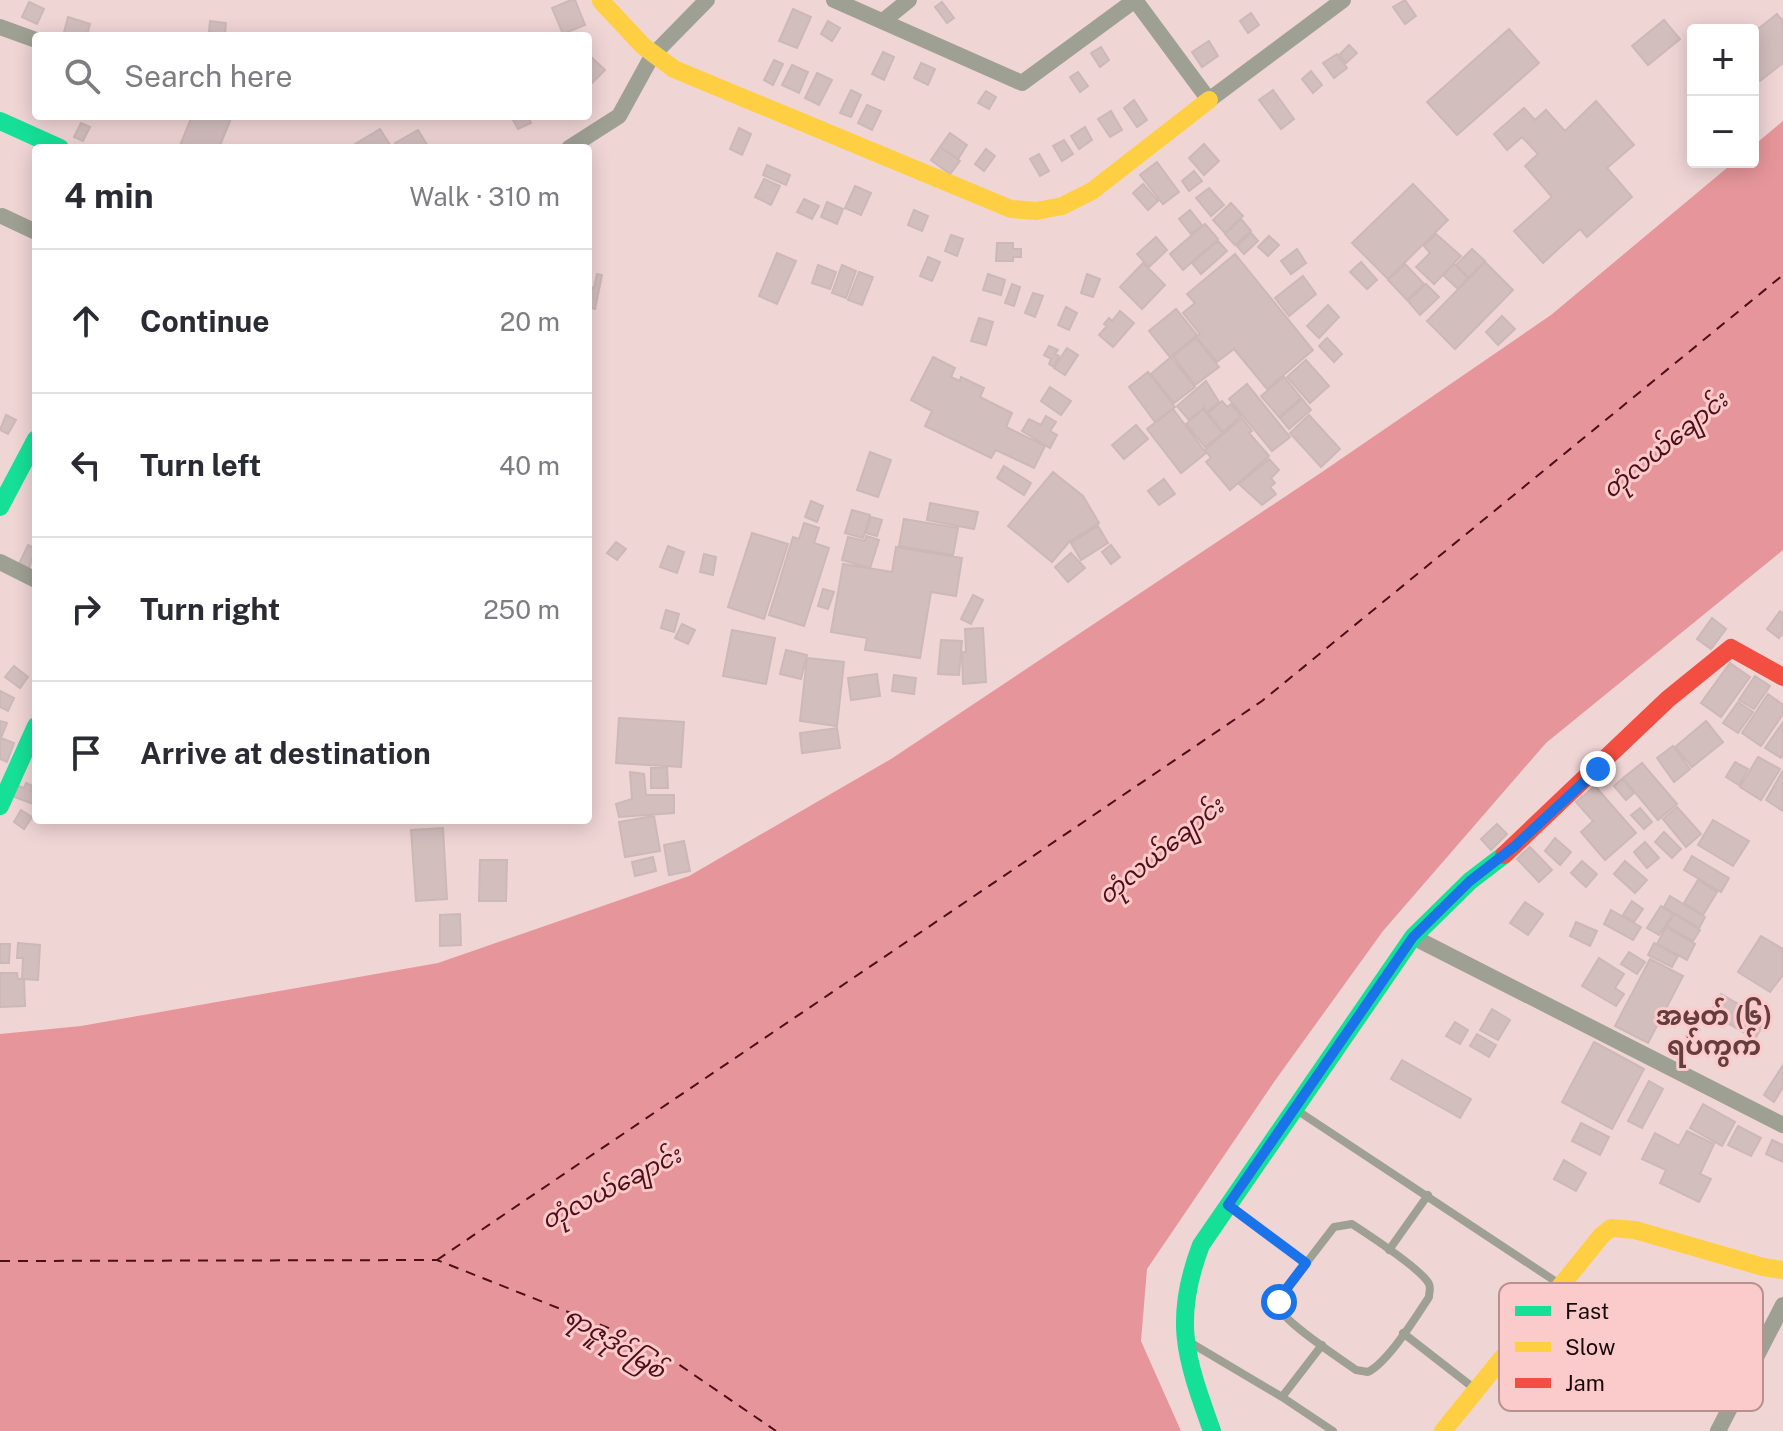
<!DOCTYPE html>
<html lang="en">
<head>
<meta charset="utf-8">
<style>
  :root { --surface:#fff; --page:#f2f2f3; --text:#2b2b33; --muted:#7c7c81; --line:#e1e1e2 }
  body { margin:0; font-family:"Public Sans","Noto Sans Myanmar",sans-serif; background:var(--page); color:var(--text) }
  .controls { position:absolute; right:24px; top:24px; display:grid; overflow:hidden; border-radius:8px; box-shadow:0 4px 20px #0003 }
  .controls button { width:72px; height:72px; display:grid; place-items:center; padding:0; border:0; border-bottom:2px solid var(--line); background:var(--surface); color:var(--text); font:40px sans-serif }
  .stop { position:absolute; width:24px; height:24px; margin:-18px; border:6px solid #1a73e8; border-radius:50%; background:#fff }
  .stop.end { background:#1a73e8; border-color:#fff; box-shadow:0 2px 8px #0008 }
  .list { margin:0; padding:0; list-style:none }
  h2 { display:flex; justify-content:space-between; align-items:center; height:104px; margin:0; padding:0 32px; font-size:34px }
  h2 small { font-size:26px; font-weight:400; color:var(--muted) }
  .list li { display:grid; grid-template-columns:52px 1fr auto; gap:24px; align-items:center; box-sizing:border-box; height:144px; padding:0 32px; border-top:2px solid var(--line) }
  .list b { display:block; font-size:30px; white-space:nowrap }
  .list em { font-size:26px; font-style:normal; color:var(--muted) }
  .icon { flex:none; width:44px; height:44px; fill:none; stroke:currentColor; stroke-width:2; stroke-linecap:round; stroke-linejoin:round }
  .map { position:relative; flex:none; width:1783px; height:1431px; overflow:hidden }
  .search { position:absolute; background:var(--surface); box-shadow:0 4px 20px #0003; left:32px; top:32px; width:560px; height:88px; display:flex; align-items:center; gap:20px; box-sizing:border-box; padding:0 28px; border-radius:8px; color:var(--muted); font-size:30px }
  .panel { position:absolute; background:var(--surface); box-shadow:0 4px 20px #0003; left:32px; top:144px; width:560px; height:680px; border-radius:8px }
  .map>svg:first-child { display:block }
  .water { fill:#e6969a }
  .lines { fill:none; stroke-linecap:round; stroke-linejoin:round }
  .ferry { stroke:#4e0e17; stroke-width:2; stroke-dasharray:10 8; stroke-linecap:butt }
  .building { fill:#d3bebe; stroke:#cdb8b8; stroke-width:2 }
  .lane { stroke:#9ea094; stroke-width:8 }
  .street { stroke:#9ea094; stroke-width:16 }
  .fast { stroke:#16e098; stroke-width:18 }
  .slow { stroke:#ffcf43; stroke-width:18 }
  .jam { stroke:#f24e42; stroke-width:18 }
  .route { stroke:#1a73e8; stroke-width:10 }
  .labels { text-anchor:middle; stroke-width:6; stroke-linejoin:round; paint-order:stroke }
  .water-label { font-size:24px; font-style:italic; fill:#4e0e17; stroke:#fbcaca }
  .quarter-label { font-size:26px; font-weight:bold; fill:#653d3e; stroke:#fbcaca }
  .key { fill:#fbcaca; stroke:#b79090; stroke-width:2 }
  .key-label { font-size:22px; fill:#190a0a }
</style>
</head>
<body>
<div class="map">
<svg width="1783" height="1431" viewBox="0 0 1783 1431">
  <rect width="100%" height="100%" fill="#f0d5d5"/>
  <path class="water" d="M1783,121V550L1546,743L1383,931L1274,1082L1147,1269L1141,1341L1181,1431H0V1034L81,1026L438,963L689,876L891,759L1322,472L1551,315L1734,162H1753V146Z"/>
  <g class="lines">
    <path class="ferry" d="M437,1260L1262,701L1783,275
      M0,1261L437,1260L649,1344L776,1431"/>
  </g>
  <path class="building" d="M571,0H575L585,25L563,34L552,8Z
    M1405,0L1416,16L1405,24L1393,7Z
    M29,2L44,9L37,24L22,17Z
    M942,2L954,18L947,23L935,7Z
    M793,9L811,17L797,48L779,41Z
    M1251,13L1259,25L1248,33L1240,21Z
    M1777,14L1783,21V63L1760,81L1753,73V33Z
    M68,17L90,24L87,36H63Z
    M1664,20L1680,39L1648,65L1632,46Z
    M210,21L226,23L225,34L209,32Z
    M828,21L840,28L832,41L821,34Z
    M1509,29L1539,63L1457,135L1427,102Z
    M1209,41L1218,56L1202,67L1192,52Z
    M1349,45L1357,53L1346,63L1339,55Z
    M1101,47L1109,60L1100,67L1091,53Z
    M883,52L894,57L884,80L872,74Z
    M588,54L605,70L592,83L588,79Z
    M1337,54L1347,68L1334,78L1323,63Z
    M774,60L783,64L773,85L764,80Z
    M921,63L935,69L928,85L914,78Z
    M792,65L808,72L799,93L782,85Z
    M1311,71L1322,85L1313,93L1302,79Z
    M1078,72L1088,86L1080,92L1070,77Z
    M817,73L832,80L819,105L805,98Z
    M851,90L861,95L851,117L840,113Z
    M1273,90L1294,119L1281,129L1259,100Z
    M986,91L996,97L989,109L978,103Z
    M1134,100L1147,120L1137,127L1124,108Z
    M1596,101L1634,145L1607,168L1632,197L1587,237L1580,229L1543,263L1514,231L1552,197L1525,166L1538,154L1522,137L1507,150L1494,134L1524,108L1535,120L1546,110L1565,131Z
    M867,105L881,111L872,130L858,123Z
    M1111,111L1122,130L1110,137L1098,119Z
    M192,116H232L219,148H179Z
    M517,116H528L531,123L518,129L512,118Z
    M81,123L90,127L83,141L74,137Z
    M1085,127L1092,140L1079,149L1071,136Z
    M739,128L751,134L742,155L730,149Z
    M380,129L392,148H350V147Z
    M418,130L429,148H398L395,143Z
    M950,133L967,145L958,159L940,147Z
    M1064,140L1073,154L1062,161L1053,146Z
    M1204,144L1219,161L1204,175L1189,158Z
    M940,147L960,161L950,174L931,160Z
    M986,149L995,156L984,171L975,164Z
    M1039,154L1049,171L1040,176L1030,159Z
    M1157,162L1179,192L1163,204L1140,175Z
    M767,165L790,175L786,185L763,175Z
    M1194,171L1202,181L1189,191L1182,181Z
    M764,179L780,186L771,205L755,197Z
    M1143,184L1158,201L1148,210L1133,193Z
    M1413,184L1448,220L1388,279L1352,243Z
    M855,186L871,193L861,215L845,208Z
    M1209,188L1224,205L1211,216L1196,198Z
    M804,199L819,206L812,219L797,212Z
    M827,202L843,209L837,224L821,217Z
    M1231,203L1243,216L1225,233L1213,220Z
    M914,210L928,216L922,231L908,225Z
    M1190,210L1202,225L1191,234L1179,219Z
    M1241,219L1251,231L1235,245L1225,234Z
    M1205,224L1218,239L1183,270L1170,254Z
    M1251,233L1258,241L1244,254L1237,246Z
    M1436,234L1461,256L1434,284L1416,267L1430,253L1424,246Z
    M951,235L963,239L957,256L945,251Z
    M1269,236L1279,245L1268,256L1258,247Z
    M1156,237L1167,250L1149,267L1137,254Z
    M1218,241L1227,251L1201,274L1192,263Z
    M997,243H1013V249H1021V257H1013V261H996Z
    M1297,249L1306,263L1291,274L1281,261Z
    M1472,249L1485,261L1469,278L1456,265Z
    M777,253L796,261L777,304L759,296Z
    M1235,254L1313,350L1267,389L1234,349L1217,362L1196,337L1200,334L1183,313L1195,303L1187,294Z
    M928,257L940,262L932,281L920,276Z
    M1361,262L1377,280L1367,289L1350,272Z
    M1485,262L1513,290L1455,349L1427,321Z
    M1143,263L1165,285L1142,309L1120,287Z
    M1405,264L1424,284L1407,300L1388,280Z
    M1454,264L1468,278L1458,289L1443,275Z
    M818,265L836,272L830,289L812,283Z
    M842,265L856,271L846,298L832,293Z
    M859,272L873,277L862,305L848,300Z
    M597,274L602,275L595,309L588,307V287L594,288Z
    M988,274L1005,280L1001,295L983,290Z
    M1087,274L1100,279L1093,297L1081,293Z
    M1303,276L1316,294L1289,316L1275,298Z
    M1012,284L1020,287L1014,306L1005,303Z
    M1426,284L1439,297L1420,315L1408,301Z
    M1033,293L1043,296L1035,317L1025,313Z
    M1328,305L1339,317L1319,338L1307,326Z
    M1066,307L1077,313L1069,330L1058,325Z
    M1176,309L1197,335L1170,357L1149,331Z
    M1120,311L1134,323L1113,347L1099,335L1107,326L1104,324L1109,318L1112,321Z
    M1502,316L1515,329L1498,345L1486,332Z
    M979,318L993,322L986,345L971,341Z
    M1196,338L1219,367L1195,385L1173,356Z
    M1327,338L1342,354L1334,362L1319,346Z
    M1049,346L1058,350L1055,354L1059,356L1054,367L1049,364L1051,359L1044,355Z
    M1067,348L1078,355L1065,375L1054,368Z
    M933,357L955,368L951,377L960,381L961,377L984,388L980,397L1012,413L1006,427L1045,446L1034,468L996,450L991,458L925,426L932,411L911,400Z
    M1171,357L1195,387L1174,403L1151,374Z
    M1306,360L1329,386L1310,403L1287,377Z
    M1148,372L1175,407L1155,422L1129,387Z
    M1284,377L1301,398L1279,417L1261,396Z
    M1206,381L1219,402L1207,412L1204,408L1189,420L1177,406Z
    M1247,384L1290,437L1272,451L1229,399Z
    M1050,387L1071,401L1061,415L1041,401Z
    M1302,399L1311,410L1289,429L1280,418Z
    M1222,401L1227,407L1231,404L1241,416L1223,432L1208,413Z
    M1173,409L1206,453L1181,473L1147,429Z
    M1203,409L1223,433L1205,447L1186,424Z
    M6,415L16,420L8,434L0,430Z
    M1309,415L1340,449L1321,467L1290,433Z
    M1046,416L1056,422L1050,431L1057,435L1050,448L1022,431L1029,419L1041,425Z
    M1242,418L1252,431L1249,433L1269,456L1230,490L1206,462L1211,458L1205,450Z
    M1136,425L1148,439L1124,459L1112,445Z
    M870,452L891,460L878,497L857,490Z
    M1269,459L1279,470L1271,478L1275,483L1270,487L1276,494L1262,505L1239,484Z
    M1004,466L1031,483L1024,495L997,478Z
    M1053,472L1083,496L1099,523L1069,542L1052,562L1008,526Z
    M1164,479L1175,494L1159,505L1148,491Z
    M811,501L823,506L817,522L805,517Z
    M930,503L978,512L974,529L927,520Z
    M852,510L870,515L863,538L845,533Z
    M871,517L882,520L877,536L866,533Z
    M904,519L958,528L953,555L899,546Z
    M804,523L819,528L814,543L829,548L804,626L769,615L793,537L799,539Z
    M1098,526L1108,543L1081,560L1071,543Z
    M752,533L788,544L764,619L728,607Z
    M866,536L879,540L870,568L842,560L848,537L865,541Z
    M616,542L626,549L617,560L607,553Z
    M28,545L36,549L28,571L18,566Z
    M1111,545L1120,557L1111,564L1102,552Z
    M668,546L684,552L677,573L660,567Z
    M896,547L962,558L956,596L931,592L920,658L865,650L867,638L831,632L843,564L892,572Z
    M1071,553L1085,568L1068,582L1055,567Z
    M704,554L716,557L713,575L700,572Z
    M823,589L834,592L828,609L818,606Z
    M973,595L983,600L971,624L961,619Z
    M666,610L679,614L674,632L661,628Z
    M1780,611L1783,613V633L1779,638L1767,629Z
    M1712,618L1726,629L1711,649L1697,639Z
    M682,624L695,630L688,644L675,638Z
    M983,628L986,682L963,684L962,652H966L965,629Z
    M732,630L775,638L766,684L723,676Z
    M941,640L962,641L959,675L938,674Z
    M786,650L807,655L801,679L780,674Z
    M807,658L844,662L837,726L800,721Z
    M1730,663L1750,677L1721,717L1701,703Z
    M14,666L28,677L20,688L5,677Z
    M877,674L880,696L851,700L848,678Z
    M894,675L916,678L914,694L892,691Z
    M1755,676L1770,686L1754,709L1739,700Z
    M0,691L14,698L8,711L0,707Z
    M1768,694L1783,705V714L1761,746L1742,733Z
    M1738,702L1753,712L1738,733L1723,723Z
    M619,718L684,722L681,767L616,763Z
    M0,721L7,723L1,738L14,743L7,762L0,759Z
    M1706,721L1723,742L1692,767L1675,747Z
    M1783,722V754L1781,758L1765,748Z
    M837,728L840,748L802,753L800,733Z
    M1673,746L1690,769L1674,782L1657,758Z
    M1758,757L1780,769L1761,800L1740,787Z
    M1735,762L1748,769L1739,785L1726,777Z
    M1642,763L1677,804L1658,820L1623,778Z
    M667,767L668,788H651V768Z
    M630,772L644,774L646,795H674V813L619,817L616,804L632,799Z
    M1782,772L1783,773V811L1766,800Z
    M1622,779L1634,793L1626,800L1614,786Z
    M26,783L33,786L31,791L36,792V805L9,795L13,784L24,788Z
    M1595,786L1636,833L1605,860L1581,832L1593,821L1576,802Z
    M1677,807L1701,834L1686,847L1663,819Z
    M1640,808L1652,822L1644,829L1631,815Z
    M21,810L32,817L24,829L14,822Z
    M654,816L660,851L625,857L619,822Z
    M1713,820L1749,841L1733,866L1698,845Z
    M1497,824L1507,834L1491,850L1481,839Z
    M443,828L447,899L416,901L411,830Z
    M1664,832L1681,849L1672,858L1655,842Z
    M1555,838L1571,852L1560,865L1545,851Z
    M684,841L690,871L669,875L664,845Z
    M1645,842L1659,858L1647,868L1634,852Z
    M1530,847L1552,870L1539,882L1517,859Z
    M1692,856L1729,878L1721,892L1684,870Z
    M653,857L656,871L635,876L632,862Z
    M480,860H507L506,901H479Z
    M1582,861L1597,874L1586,887L1571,873Z
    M1625,861L1647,880L1635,893L1614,874Z
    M1698,880L1717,892L1703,915L1684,903Z
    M1670,896L1705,917L1699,928L1664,907Z
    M1632,901L1643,909L1634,922L1623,915Z
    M1525,902L1543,914L1528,935L1510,923Z
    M1661,906L1673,914L1659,935L1647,928Z
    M1611,910L1641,927L1633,940L1604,924Z
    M460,914L461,945L440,946V915Z
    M1674,914L1700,930L1693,941L1667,926Z
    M1576,922L1597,931L1590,946L1570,936Z
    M1666,927L1695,944L1687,960L1657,944Z
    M1761,936L1783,949V975L1770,992L1738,972Z
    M18,943L40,945L38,980L22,979L23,958H17Z
    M1654,943L1678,956L1672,967L1648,955Z
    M0,944H10L9,963H0Z
    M1629,952L1645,962L1637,974L1621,964Z
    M1599,958L1624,974L1615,988L1624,994L1616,1006L1582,986Z
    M1650,959L1683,976L1648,1043L1615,1026Z
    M0,973H17L18,979H24L25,1006L0,1007Z
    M1721,994L1766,1020L1755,1039L1710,1013Z
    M1492,1009L1510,1020L1498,1040L1480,1030Z
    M1455,1022L1468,1030L1460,1044L1446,1036Z
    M1477,1034L1496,1045L1489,1057L1470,1046Z
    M1594,1042L1644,1069L1612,1129L1562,1102Z
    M1402,1060L1471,1099L1460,1118L1391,1079Z
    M1783,1065V1087L1774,1102L1764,1095Z
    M1649,1081L1663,1089L1642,1128L1628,1121Z
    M1703,1104L1735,1122L1722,1146L1690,1128Z
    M1581,1123L1609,1137L1600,1155L1572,1141Z
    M1738,1126L1761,1138L1751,1156L1728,1145Z
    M1687,1131L1714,1144L1700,1174L1711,1179L1699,1202L1660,1183L1666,1170L1642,1159L1655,1133L1679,1146Z
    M1772,1140L1783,1145V1162L1766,1154Z
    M1564,1160L1586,1173L1576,1191L1554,1179Z"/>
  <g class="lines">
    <path class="lane" d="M1295,1109L1561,1285
      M1230,1207L1306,1263
      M1352,1224C1367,1234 1422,1269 1429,1284C1431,1288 1429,1293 1429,1297C1416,1317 1388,1362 1368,1372L1356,1370C1342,1360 1286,1323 1281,1310C1278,1304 1281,1298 1284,1292L1334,1227Z
      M1389,1250L1428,1195
      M1403,1333L1475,1389
      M1191,1343L1282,1397L1333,1431
      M1282,1397L1322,1345"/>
    <path class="street" d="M834,0L1022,83L1135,0L1209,100L1343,0
      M883,21L909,0
      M0,27L36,40
      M569,148L619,116L652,56L707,0
      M2,216L36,232
      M0,562L36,580
      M1413,937L1783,1125
      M1718,1431L1783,1305"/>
    <path class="fast" d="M0,121L60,148
      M0,507L36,439
      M0,806L36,726
      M1212,1431C1186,1358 1172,1321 1201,1245L1413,937L1470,881L1504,855"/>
    <path class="slow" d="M601,1L643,46L674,69L1011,209L1036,211L1062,206L1092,191L1209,100
      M1443,1431L1602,1235L1611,1228L1635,1230L1763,1267L1783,1270"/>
    <path class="jam" d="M1504,855L1668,699L1731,648L1783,677"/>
  </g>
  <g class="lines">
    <path class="route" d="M1279,1302L1284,1292L1306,1263L1228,1205L1413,937L1470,881L1515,846L1598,769"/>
  </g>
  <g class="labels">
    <g class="water-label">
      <text transform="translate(1665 445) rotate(-39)" y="8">တုံလယ်ချောင်း</text>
      <text transform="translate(1161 851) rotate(-39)" y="8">တုံလယ်ချောင်း</text>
      <text transform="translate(611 1188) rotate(-27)" y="8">တုံလယ်ချောင်း</text>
      <text transform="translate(615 1343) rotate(32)" y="8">ရာဇူဒိုင်မြစ်</text>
    </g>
    <g class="quarter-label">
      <text x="1714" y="1025">အမှတ် (၆)<tspan x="1714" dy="30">ရပ်ကွက်</tspan></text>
    </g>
  </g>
  <rect x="1499" y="1283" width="264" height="128" rx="12" class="key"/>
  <rect x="1515" y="1306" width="36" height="10" fill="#16e098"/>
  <rect x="1515" y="1342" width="36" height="10" fill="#ffcf43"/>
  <rect x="1515" y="1378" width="36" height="10" fill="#f24e42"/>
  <g class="key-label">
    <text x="1565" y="1319">Fast</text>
    <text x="1565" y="1355">Slow</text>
    <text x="1565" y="1391">Jam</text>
  </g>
</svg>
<div class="controls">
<button>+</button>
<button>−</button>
</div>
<div class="stop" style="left:1279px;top:1302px"></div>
<div class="stop end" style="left:1598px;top:769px"></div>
<div class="search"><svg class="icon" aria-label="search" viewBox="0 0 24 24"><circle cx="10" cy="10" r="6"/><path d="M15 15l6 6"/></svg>Search here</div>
<section class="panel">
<h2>4 min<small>Walk · 310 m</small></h2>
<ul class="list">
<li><svg class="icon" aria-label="ahead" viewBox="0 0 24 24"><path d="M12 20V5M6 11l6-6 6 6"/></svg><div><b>Continue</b></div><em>20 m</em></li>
<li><svg class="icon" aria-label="left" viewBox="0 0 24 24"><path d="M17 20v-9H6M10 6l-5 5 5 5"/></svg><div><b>Turn left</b></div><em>40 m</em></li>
<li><svg class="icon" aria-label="right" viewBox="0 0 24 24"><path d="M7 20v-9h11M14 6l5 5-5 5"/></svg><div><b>Turn right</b></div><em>250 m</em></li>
<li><svg class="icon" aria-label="arrive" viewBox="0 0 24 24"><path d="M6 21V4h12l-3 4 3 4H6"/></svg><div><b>Arrive at destination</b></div></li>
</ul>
</section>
</div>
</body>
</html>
